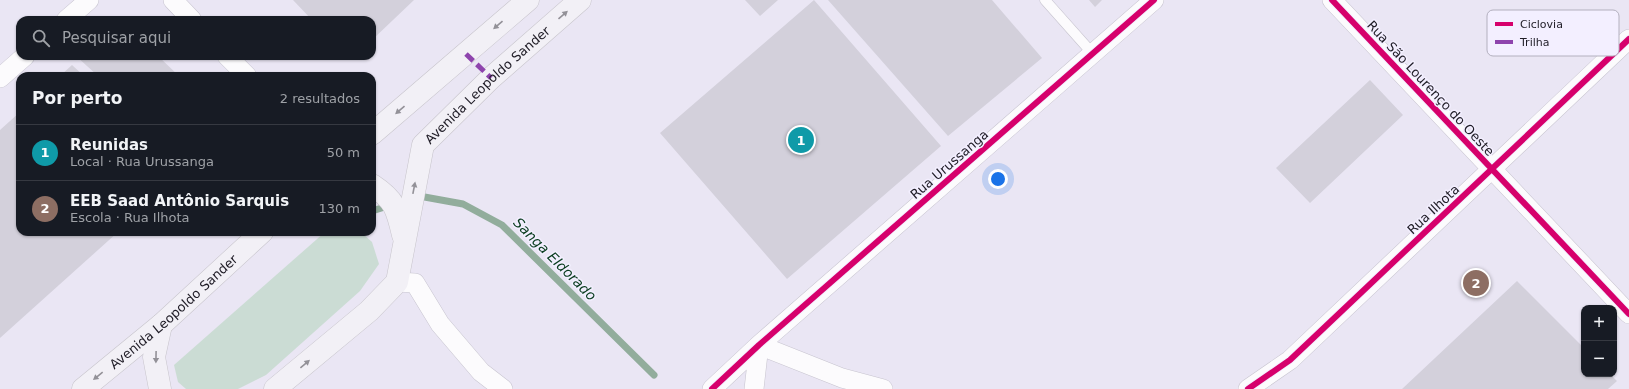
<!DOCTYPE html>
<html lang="pt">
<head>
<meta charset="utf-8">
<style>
  :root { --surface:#171b24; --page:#242831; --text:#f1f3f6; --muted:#9ea1a6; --line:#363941; --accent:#2563eb }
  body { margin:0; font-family:"DejaVu Sans",sans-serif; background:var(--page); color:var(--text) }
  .controls { position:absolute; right:12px; bottom:12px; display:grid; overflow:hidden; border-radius:8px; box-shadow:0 1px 3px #0004 }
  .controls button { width:36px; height:36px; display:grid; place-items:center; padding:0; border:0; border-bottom:1px solid var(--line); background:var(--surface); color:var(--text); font:20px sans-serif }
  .you { position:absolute; left:998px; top:179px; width:14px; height:14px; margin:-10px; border:3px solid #fff; border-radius:50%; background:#1a73e8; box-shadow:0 0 0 6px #1a73e833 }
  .badge { display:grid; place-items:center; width:26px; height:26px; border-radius:50%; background:var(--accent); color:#fff; font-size:13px; font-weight:700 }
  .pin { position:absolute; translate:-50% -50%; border:2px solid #fff; box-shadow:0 1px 4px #0006 }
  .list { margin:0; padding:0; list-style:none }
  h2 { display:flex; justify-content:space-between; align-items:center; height:52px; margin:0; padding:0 16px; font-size:17px }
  h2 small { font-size:13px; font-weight:400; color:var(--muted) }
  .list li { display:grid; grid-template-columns:26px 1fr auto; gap:12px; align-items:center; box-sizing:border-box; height:56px; padding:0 16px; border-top:1px solid var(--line) }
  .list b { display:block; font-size:15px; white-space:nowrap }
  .list p { margin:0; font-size:13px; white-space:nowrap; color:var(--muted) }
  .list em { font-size:13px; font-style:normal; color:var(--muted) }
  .icon { flex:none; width:22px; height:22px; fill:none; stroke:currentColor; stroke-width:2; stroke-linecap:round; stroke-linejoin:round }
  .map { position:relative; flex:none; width:1629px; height:389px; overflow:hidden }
  .search { position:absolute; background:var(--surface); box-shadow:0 1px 3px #0004; left:16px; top:16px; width:360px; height:44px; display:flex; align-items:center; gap:10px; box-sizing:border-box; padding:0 14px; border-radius:12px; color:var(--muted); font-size:15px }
  .panel { position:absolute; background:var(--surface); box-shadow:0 1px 3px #0004; left:16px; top:72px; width:360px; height:164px; border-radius:12px }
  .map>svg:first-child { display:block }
  .green { fill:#cbdcd4 }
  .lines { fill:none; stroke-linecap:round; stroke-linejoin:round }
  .stream { stroke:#92ad9c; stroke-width:7 }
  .building { fill:#d3d0db }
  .service-casing { stroke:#c7c4cf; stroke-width:11 }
  .minor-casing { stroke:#c7c4cf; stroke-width:20 }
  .trunk-casing { stroke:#c7c4cb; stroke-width:23 }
  .service { stroke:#fcfbfd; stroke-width:10 }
  .minor { stroke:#fcfbfd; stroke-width:19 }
  .trunk { stroke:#f2f0f6; stroke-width:22 }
  .quiet { stroke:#8e44ad; stroke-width:5; stroke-dasharray:10 5; stroke-linecap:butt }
  .cycleway-casing { stroke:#f3efff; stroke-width:8 }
  .cycleway { stroke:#d6006c; stroke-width:6 }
  .oneway { fill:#939198 }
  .labels { text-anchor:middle; stroke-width:3; stroke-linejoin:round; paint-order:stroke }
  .street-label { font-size:13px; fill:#1f1c26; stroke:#f3efff }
  .water-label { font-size:14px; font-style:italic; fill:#083b1d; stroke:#f3efff }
  .key { fill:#f3efff; stroke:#b3b0be; stroke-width:1 }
  .key-label { font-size:11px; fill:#1f1c26 }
</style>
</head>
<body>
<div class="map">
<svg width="1629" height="389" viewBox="0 0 1629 389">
  <rect width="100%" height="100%" fill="#eae6f4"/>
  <path class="green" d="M325,232H361L372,242L379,264L360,291L266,375L238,389H186L178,382L174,365Z"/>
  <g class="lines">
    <path class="stream" d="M416,197L419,196L463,204L502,225L654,375
      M372,211L391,205"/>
  </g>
  <path class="building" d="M293,0H414L372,40V20H312Z
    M745,0H778L760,16Z
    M814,0L941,146L787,279L660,133Z
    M828,0H992L1042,58L948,136Z
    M1089,0H1102L1095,7Z
    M76,56H158L179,76H98Z
    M72,65L84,76H60Z
    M1370,80L1403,115L1310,203L1276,168Z
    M20,112V232H118L0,338V130Z
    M1517,281L1584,348V374H1610L1617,381L1608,389H1402Z"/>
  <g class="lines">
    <defs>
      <path id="service" d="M1045,0L1093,54"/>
      <path id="minor" d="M173,0L192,20
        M1332,0L1629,314
        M66,20L89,0
        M227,56L247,76
        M0,78L25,56
        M397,282L415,283L440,324L481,372L503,389
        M759,345L842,378L883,389
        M712,389L759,345L1154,0
        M754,389L759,345
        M1248,389L1290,360L1629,39"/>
      <g id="trunk">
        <path d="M372,134L528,0"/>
        <path d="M372,185C395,200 397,209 403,235"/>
        <path id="s1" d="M83,389L161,325L262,232"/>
        <path d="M160,389L154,357L161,325"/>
        <path id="s2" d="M275,389L369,311L397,282L423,145L491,78L580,0"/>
      </g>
    </defs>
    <use href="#service" class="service-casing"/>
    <use href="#minor" class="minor-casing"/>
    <use href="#trunk" class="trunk-casing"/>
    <use href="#service" class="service"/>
    <use href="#minor" class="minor"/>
    <use href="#trunk" class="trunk"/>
    <path class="quiet" d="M466,54L491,78"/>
    <defs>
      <path id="cycleway" d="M1332,0L1629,314
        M712,389L759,345L1154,0
        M1248,389L1290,360L1629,39"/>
    </defs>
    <use href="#cycleway" class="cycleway-casing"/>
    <use href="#cycleway" class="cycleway"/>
  </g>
  <defs><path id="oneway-solid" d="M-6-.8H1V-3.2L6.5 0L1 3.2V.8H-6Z"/></defs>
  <g class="oneway">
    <use href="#oneway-solid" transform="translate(563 15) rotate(-41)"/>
    <use href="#oneway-solid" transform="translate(498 25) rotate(139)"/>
    <use href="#oneway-solid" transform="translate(400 110) rotate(139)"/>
    <use href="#oneway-solid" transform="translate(414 188) rotate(-79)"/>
    <use href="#oneway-solid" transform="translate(156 357) rotate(91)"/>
    <use href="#oneway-solid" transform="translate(305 364) rotate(-40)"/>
    <use href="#oneway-solid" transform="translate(98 376) rotate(141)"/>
  </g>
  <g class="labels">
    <g class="street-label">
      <text dy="5" stroke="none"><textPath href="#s2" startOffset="390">Avenida Leopoldo Sander</textPath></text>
      <text transform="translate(1431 88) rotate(47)" y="5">Rua São Lourenço do Oeste</text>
      <text transform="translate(949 164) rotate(-41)" y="5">Rua Urussanga</text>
      <text transform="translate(1433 209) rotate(-43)" y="5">Rua Ilhota</text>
      <text dy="5" stroke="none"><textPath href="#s1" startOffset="119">Avenida Leopoldo Sander</textPath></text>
    </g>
    <g class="water-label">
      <text transform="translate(555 259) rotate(45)" y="5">Sanga Eldorado</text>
    </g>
  </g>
  <rect x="1487" y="10" width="132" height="46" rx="6" class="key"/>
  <rect x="1495" y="22" width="18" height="4" fill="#d6006c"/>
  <rect x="1495" y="40" width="18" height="4" fill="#8e44ad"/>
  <g class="key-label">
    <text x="1520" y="28">Ciclovia</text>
    <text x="1520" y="46">Trilha</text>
  </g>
</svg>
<div class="controls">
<button>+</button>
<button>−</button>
</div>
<div class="you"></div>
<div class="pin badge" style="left:801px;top:140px;background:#0f9aa8">1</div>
<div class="pin badge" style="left:1476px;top:283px;background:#8d6e63">2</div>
<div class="search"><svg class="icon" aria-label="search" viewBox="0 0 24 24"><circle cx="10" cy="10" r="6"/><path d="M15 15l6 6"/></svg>Pesquisar aqui</div>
<section class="panel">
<h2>Por perto<small>2 resultados</small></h2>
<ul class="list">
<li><span class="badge" style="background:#0f9aa8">1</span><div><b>Reunidas</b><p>Local · Rua Urussanga</p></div><em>50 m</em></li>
<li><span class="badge" style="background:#8d6e63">2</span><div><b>EEB Saad Antônio Sarquis</b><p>Escola · Rua Ilhota</p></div><em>130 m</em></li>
</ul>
</section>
</div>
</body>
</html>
